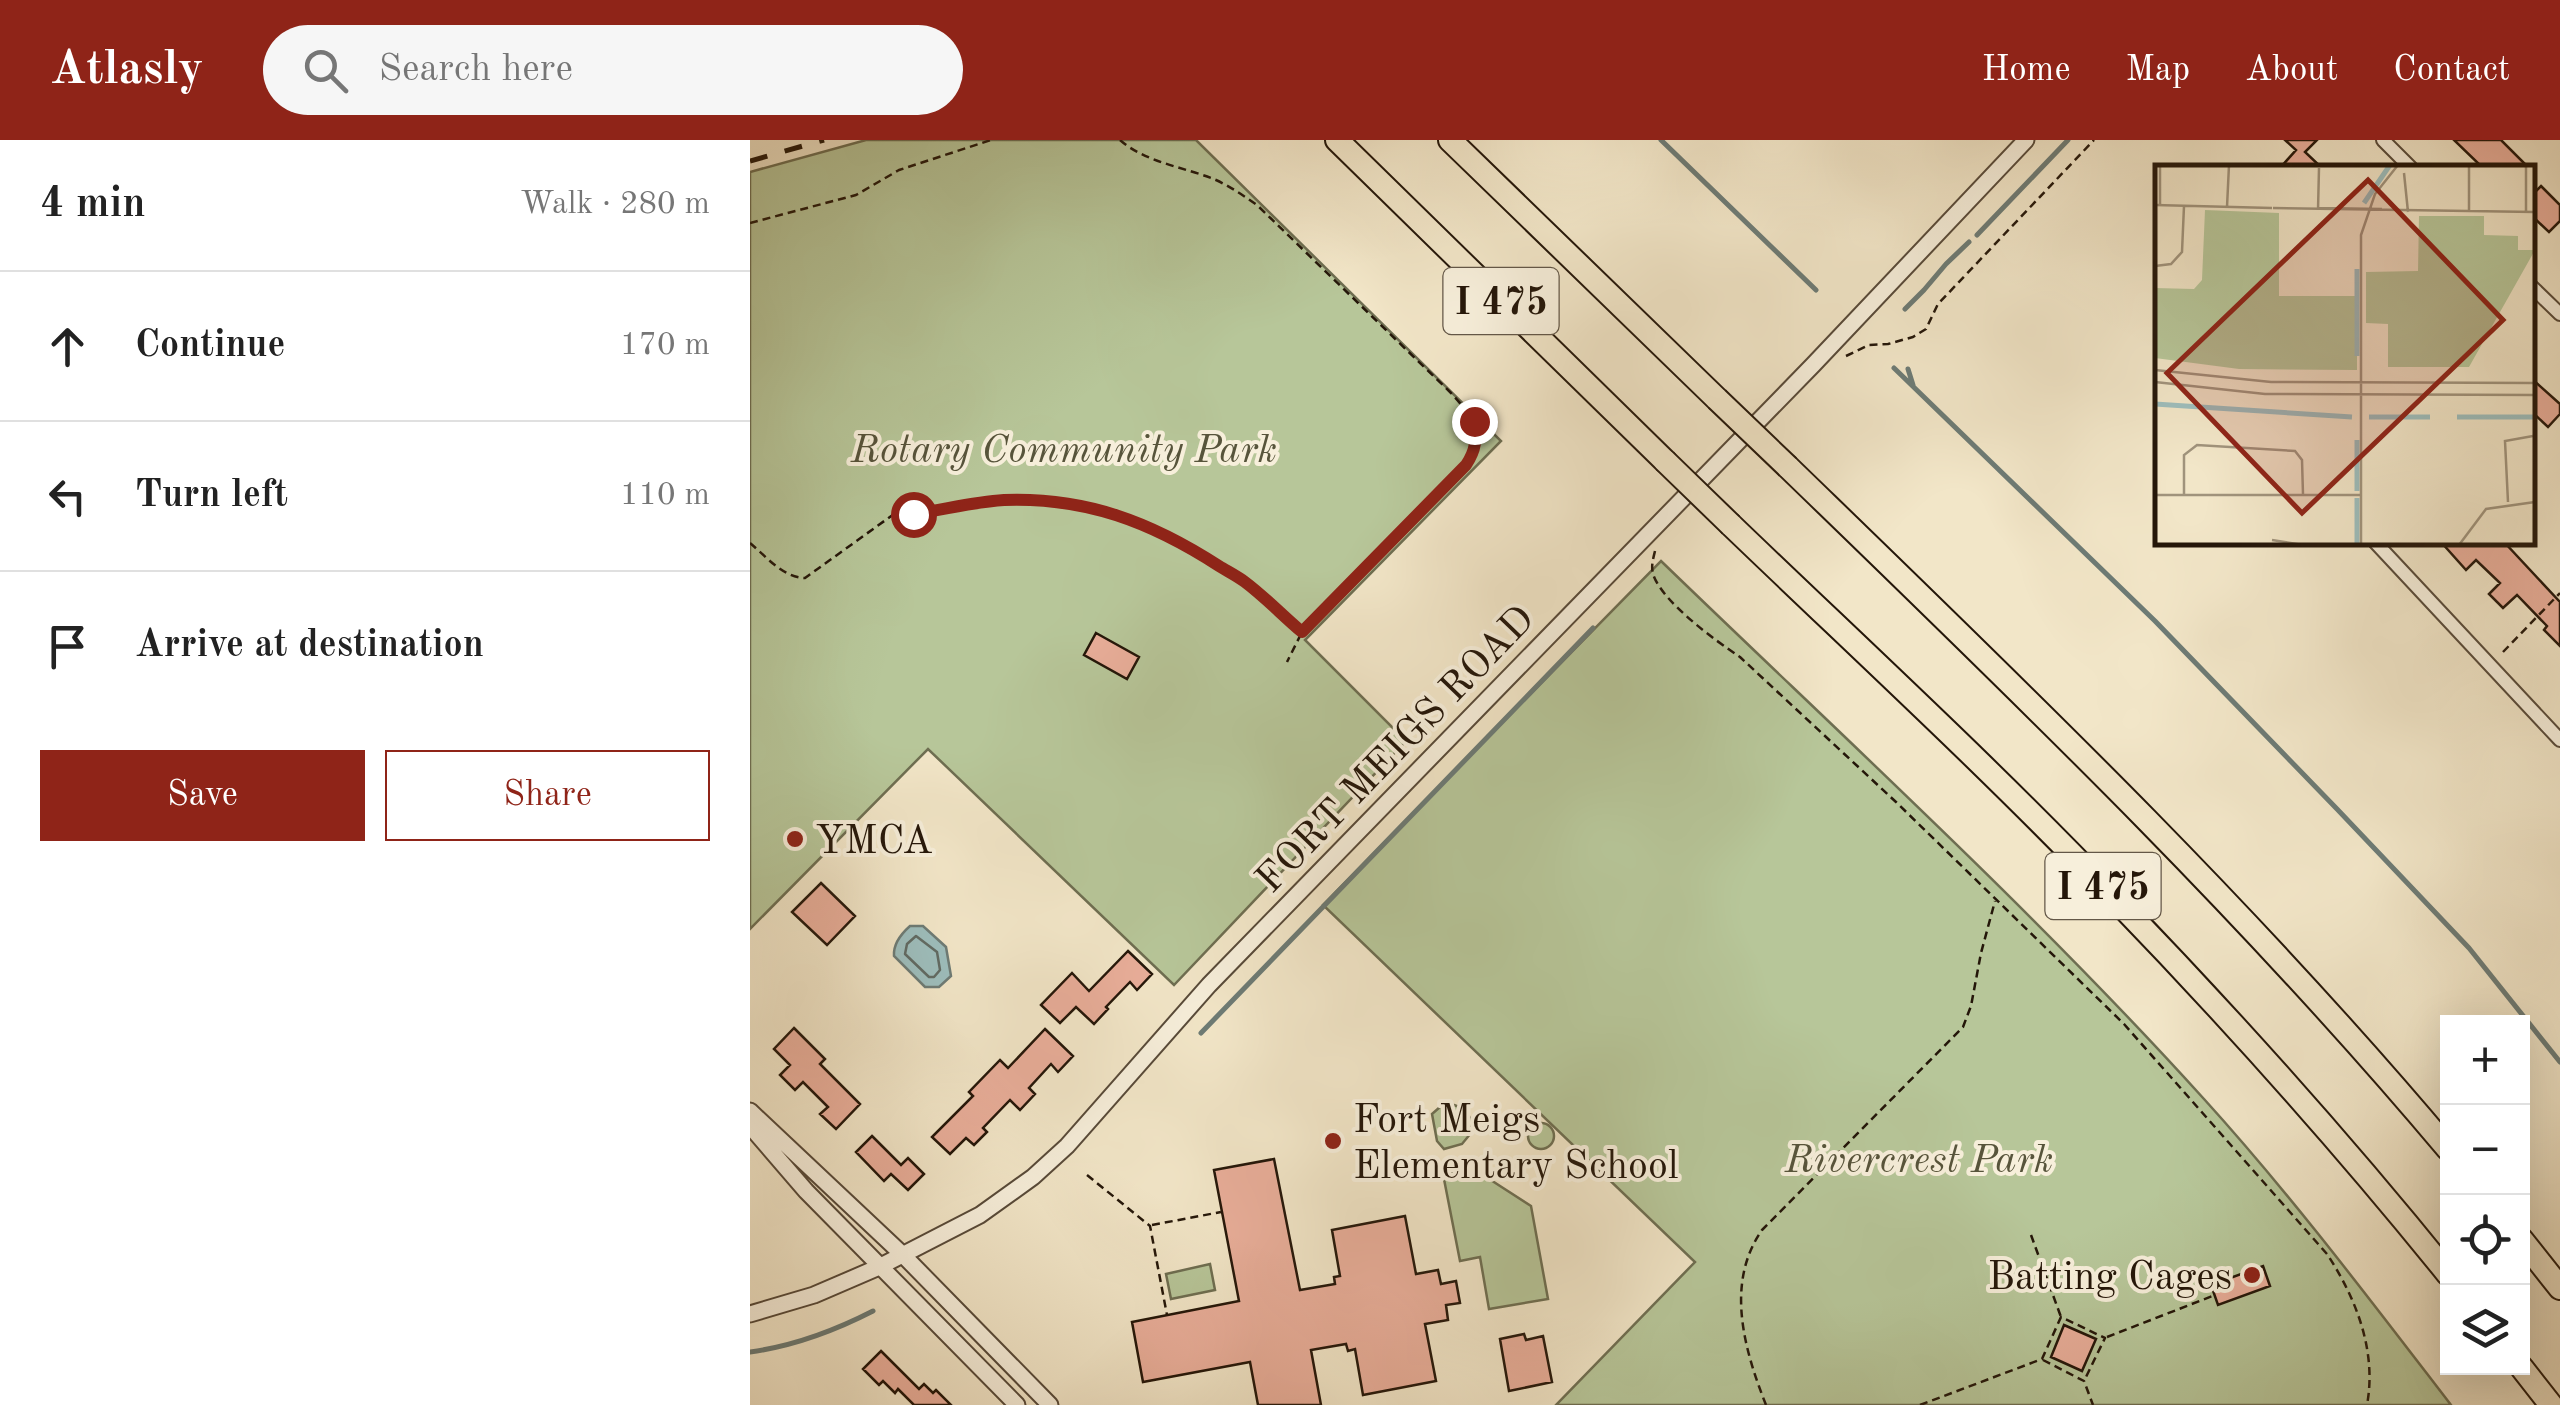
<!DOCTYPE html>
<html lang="en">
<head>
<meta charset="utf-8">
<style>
  :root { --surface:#fff; --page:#f6f6f6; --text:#222; --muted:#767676; --line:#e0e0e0; --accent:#8f2418 }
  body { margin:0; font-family:"Old Standard TT",serif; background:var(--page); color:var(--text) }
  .controls { position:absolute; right:30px; bottom:30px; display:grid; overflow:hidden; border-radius:0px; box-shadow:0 10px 40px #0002 }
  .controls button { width:90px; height:90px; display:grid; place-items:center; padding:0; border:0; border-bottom:2px solid var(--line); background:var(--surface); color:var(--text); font:50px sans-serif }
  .stop { position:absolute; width:30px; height:30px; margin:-22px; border:8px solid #8f2418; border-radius:50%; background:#fff }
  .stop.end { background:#8f2418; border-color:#fff; box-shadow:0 2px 10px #0008 }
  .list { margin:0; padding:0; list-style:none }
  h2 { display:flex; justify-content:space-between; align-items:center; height:130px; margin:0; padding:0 40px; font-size:42px }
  h2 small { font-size:32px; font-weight:400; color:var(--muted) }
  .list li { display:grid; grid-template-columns:65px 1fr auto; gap:30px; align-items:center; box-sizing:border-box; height:150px; padding:0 40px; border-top:2px solid var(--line) }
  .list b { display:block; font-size:38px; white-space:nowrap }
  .list em { font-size:32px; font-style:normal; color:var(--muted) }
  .actions { display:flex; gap:20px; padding:30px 40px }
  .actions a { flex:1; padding:22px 0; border:2px solid var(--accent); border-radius:0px; text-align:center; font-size:35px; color:var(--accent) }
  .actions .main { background:var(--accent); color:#fff }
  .icon { flex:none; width:55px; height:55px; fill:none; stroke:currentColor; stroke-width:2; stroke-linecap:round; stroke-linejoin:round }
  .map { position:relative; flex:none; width:1810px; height:1265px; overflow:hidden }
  header { display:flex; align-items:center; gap:60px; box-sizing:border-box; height:140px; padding:0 50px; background:var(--accent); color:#fff }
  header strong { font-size:48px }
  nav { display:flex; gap:55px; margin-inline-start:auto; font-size:35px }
  .search { width:700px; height:90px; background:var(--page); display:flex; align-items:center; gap:25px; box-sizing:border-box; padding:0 35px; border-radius:55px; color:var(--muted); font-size:38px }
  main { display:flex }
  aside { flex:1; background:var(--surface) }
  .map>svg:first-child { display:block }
  .green { fill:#b7c699; stroke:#6e6e51; stroke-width:2.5 }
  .water { fill:#9dbebd; stroke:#6d7b75; stroke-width:2.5 }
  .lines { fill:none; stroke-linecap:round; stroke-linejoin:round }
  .shore { stroke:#606a63; stroke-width:2.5 }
  .stream { stroke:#6d7b75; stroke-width:5 }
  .building { fill:#e9ae9a; stroke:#241609; stroke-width:2.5 }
  .minor-casing { stroke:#584a39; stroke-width:16 }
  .tertiary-casing { stroke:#584a39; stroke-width:19 }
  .motorway-casing { stroke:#241609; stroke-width:26 }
  .path { stroke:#241609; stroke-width:2.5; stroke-dasharray:8 5; stroke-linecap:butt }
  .minor { stroke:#f7efdb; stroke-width:12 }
  .tertiary { stroke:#f7efdb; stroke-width:15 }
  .motorway { stroke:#f2e6c8; stroke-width:22 }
  .rail { stroke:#241609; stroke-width:5; stroke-dasharray:18 18; stroke-linecap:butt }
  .motorway-bridge-casing { stroke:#241609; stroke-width:26; stroke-linecap:butt }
  .motorway-bridge { stroke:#f2e6c8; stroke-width:22 }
  .route { stroke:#8f2418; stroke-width:12 }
  .poi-dot { fill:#8f2418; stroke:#f7efdb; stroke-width:4 }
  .labels { text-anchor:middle; stroke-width:8; stroke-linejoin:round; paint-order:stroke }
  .shield { fill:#f7efdb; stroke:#635748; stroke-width:2.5 }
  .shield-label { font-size:38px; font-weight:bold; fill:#241609 }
  .park-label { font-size:40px; font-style:italic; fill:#57543b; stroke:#f7efdb }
  .street-label { font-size:40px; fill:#241609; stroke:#f7efdb }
  .poi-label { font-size:40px; fill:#241609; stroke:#f7efdb; text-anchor:start }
  .inset-river { fill:none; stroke:#9dbebd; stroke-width:5 }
  .inset-road { fill:none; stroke:#a0937c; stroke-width:2.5 }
  .view { fill:#8f2418; fill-opacity:0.15; stroke:#8f2418; stroke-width:5 }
  .inset-edge { fill:none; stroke:#241609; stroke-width:5 }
</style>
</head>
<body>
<header>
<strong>Atlasly</strong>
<div class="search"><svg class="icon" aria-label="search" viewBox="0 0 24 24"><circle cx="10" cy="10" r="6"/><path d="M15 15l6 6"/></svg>Search here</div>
<nav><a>Home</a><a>Map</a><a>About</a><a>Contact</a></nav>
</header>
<main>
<aside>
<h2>4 min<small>Walk · 280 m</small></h2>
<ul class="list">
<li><svg class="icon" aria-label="ahead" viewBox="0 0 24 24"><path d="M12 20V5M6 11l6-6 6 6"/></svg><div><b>Continue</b></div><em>170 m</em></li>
<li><svg class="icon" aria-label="left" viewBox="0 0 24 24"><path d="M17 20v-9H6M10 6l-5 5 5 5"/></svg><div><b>Turn left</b></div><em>110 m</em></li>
<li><svg class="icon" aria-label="arrive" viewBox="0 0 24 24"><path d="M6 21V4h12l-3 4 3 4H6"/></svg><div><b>Arrive at destination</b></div></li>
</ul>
<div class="actions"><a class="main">Save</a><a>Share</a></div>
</aside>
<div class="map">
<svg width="1810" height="1265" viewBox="0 0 1810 1265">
  <rect width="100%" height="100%" fill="#f2e6c8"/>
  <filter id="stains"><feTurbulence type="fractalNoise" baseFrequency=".002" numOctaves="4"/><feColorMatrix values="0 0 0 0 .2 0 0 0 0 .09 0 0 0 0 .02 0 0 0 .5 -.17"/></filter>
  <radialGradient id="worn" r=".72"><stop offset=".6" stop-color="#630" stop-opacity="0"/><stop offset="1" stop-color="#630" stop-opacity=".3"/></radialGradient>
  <path class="green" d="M116,0H446L751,301L555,500L656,601L424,845L178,609L0,789V32Z
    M911,421C1094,598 1283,770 1454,959C1542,1056 1621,1161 1701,1265H806L945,1122L573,765Z
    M704,965C717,969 724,979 721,993L712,1004L694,1009L687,1001L682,974L690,967Z
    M778 996a13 13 0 1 1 26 0a13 13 0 1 1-26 0Z
    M717,1030L718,1037L733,1035L781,1066L798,1159L739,1169L730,1117L710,1121L693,1034Z
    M460,1124L465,1150L421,1159L416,1134Z"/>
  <path class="water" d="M160,786H173L196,807L201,836L189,847H175L144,816C143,804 151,794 160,786Z"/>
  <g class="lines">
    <path class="shore" d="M166,796L187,812L190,830L184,837H179L155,814L157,804Z"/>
    <path class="stream" d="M911,0L1066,150
      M1227,95L1318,0
      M1155,169L1174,150L1196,124L1219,102
      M1144,228L1405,481L1587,669L1719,808L1810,922
      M1158,229L1163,245
      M451,893L843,488
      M0,1212C44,1206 84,1191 123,1171"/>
  </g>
  <path class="building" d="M1535,0H1567L1555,12L1572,28H1530L1546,10Z
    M1704,0H1751L1779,28H1733Z
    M1791,46L1810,65V81L1799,92L1782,76V55Z
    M1782,239L1810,264V274L1798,287L1782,272Z
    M1691,402H1754L1810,462V506L1794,490L1797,486L1767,455L1753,468L1739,454L1750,443L1726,420L1716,430Z
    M346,493L389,517L377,539L334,515Z
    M71,743L105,776L77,805L42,772Z
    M378,811L402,834L387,850L380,842L356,867L358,869L344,884L326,867L310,883L291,865L322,833L339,851Z
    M44,888L75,919L70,924L110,964L86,989L70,974L78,967L53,942L45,950L30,935L40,925L24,909Z
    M295,889L323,916L308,932L301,924L279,948L285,954L270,970L260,960L233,988L237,992L224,1005L216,998L200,1014L182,997L223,956L219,952L250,920L258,928Z
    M122,996L151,1025L158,1018L174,1034L158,1050L141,1034L134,1041L106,1012Z
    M524,1019L550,1150L585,1144L584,1137L590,1136L582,1090L655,1076L666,1134L688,1130L691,1144L706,1141L710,1163L696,1165L698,1180L675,1184L686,1241L613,1255L605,1209L598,1211L596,1204L561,1210L571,1265H508L500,1222L393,1242L382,1182L489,1161L464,1030Z
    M1513,1126L1520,1146L1468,1165L1461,1145Z
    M1314,1185L1346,1199L1332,1231L1301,1217Z
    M774,1194L776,1200L793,1196L802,1242L759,1251L750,1199Z
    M131,1211L169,1249L174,1244L183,1253L186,1250L201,1265H164L148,1249L145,1253L133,1241L129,1245L113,1229Z"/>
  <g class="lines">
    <defs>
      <path id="minor" d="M1633,0L1661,28
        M1782,147L1810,174
        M1625,402L1810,600"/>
      <path id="tertiary" d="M0,971L153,1115L300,1265
        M0,986L56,1051L267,1265
        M0,1174L64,1155L129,1127L230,1075L283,1037L317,1006L459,845L1063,225L1276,0"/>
      <path id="motorway" d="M587,0L915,321
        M700,0L967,259
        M1038,327C1265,547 1494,766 1698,1009
        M981,385C1110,509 1242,630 1366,760C1482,880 1593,1004 1698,1134
        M1772,1100L1810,1148
        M1772,1228L1801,1265"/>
    </defs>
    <use href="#minor" class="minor-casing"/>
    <use href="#tertiary" class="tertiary-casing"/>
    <use href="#motorway" class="motorway-casing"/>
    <path class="path" d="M370,0C396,23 435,27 466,40C481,47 494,56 507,65L701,253C723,277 736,294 716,325L552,492L537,522
      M0,83L106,55L149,30L241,0
      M1096,216L1119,205L1138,204L1163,197L1176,189L1188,164L1344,0
      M0,403C17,417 32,437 55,438L144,374L163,375L207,365L251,360L302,362L357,371L417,395L493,440L551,491
      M905,411C903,419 901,426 903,434C912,462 966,501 990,517L1146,662L1374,884L1577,1114C1606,1158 1627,1211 1617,1265
      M1753,512L1810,453
      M337,1035L400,1086L417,1175
      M402,1085L471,1072
      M1281,1095L1311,1177
      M1357,1197L1465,1155
      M1293,1220L1334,1241L1343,1265
      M1016,1265C994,1209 975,1143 1012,1090L1213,887L1221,866L1231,813L1245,761
      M1170,1265L1292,1219L1311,1177L1355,1198L1334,1241"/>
    <use href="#minor" class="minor"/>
    <use href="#tertiary" class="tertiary"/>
    <use href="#motorway" class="motorway"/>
    <path class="rail" d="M0,21L74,0"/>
    <defs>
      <path id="motorway-bridge" d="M967,259L1038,327
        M915,321L981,385"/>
    </defs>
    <use href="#motorway-bridge" class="motorway-bridge-casing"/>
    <use href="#motorway-bridge" class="motorway-bridge"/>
  </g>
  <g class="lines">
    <path class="route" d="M163,374C193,370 222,362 254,360C336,357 401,382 469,426C477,431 487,436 495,442C515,457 533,476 552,492L716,325C726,310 727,299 724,281"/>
  </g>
  <g class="poi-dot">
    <circle cx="45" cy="699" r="10"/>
    <circle cx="583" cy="1001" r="10"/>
    <circle cx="1502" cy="1135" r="10"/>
  </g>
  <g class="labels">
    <g class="shield">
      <rect x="693.5" y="128" width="115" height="66" rx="8"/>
      <rect x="1295.5" y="713" width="115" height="66" rx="8"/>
    </g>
    <g class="shield-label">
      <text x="751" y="174">I 475</text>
      <text x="1353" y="759">I 475</text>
    </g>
    <g class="park-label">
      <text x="314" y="322">Rotary Community Park</text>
      <text x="1169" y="1032">Rivercrest Park</text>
    </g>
    <g class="street-label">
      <text transform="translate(644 608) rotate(-46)" y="14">FORT MEIGS ROAD</text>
    </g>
    <g class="poi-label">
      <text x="65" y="713">YMCA</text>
      <text x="603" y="992">Fort Meigs<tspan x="603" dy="46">Elementary School</tspan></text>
      <text x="1482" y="1149" text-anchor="end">Batting Cages</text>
    </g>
  </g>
  <g transform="translate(1405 25)">
    <rect width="380" height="380" fill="#f2e6c8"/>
    <path d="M50,45L124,48V131H202V205L84,204L0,193V123L39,124L47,115ZM264,51H329V70L363,71V85H380L314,202H233V159L211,158V107L263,106Z" fill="#b7c699"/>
    <path class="inset-river" d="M209,38L235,0M202,191V104M0,239L197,252M214,252H275M302,252H380M202,275V326M202,333V380"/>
    <path class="inset-road" d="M5,0V40M149,0H206M249,8L253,47M0,40L117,43M72,42L74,0M118,43L380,47M163,43L227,44M163,45L164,3M314,47V0M371,48V0M0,101L16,99L27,87L29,41M0,205L116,217L380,218M0,217L110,229L380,230M29,329V290L42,280L140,286L147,295L148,329M0,330H206M353,337L350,276L378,271M117,375L148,380M206,380V70L220,29L243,0M304,380L331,344L380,337"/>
    <path class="view" d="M213,15L348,155L147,348L12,208Z"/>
    <rect width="380" height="380" class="inset-edge"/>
  </g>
  <rect width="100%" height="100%" filter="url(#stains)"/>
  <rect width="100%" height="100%" fill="url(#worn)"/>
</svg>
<div class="controls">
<button>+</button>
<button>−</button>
<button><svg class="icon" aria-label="locate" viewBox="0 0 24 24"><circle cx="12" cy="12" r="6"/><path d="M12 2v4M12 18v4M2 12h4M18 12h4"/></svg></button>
<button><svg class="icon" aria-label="layers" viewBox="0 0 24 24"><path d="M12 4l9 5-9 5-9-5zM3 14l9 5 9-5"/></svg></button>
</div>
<div class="stop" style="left:163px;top:374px"></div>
<div class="stop end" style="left:724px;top:281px"></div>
</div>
</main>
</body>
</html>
